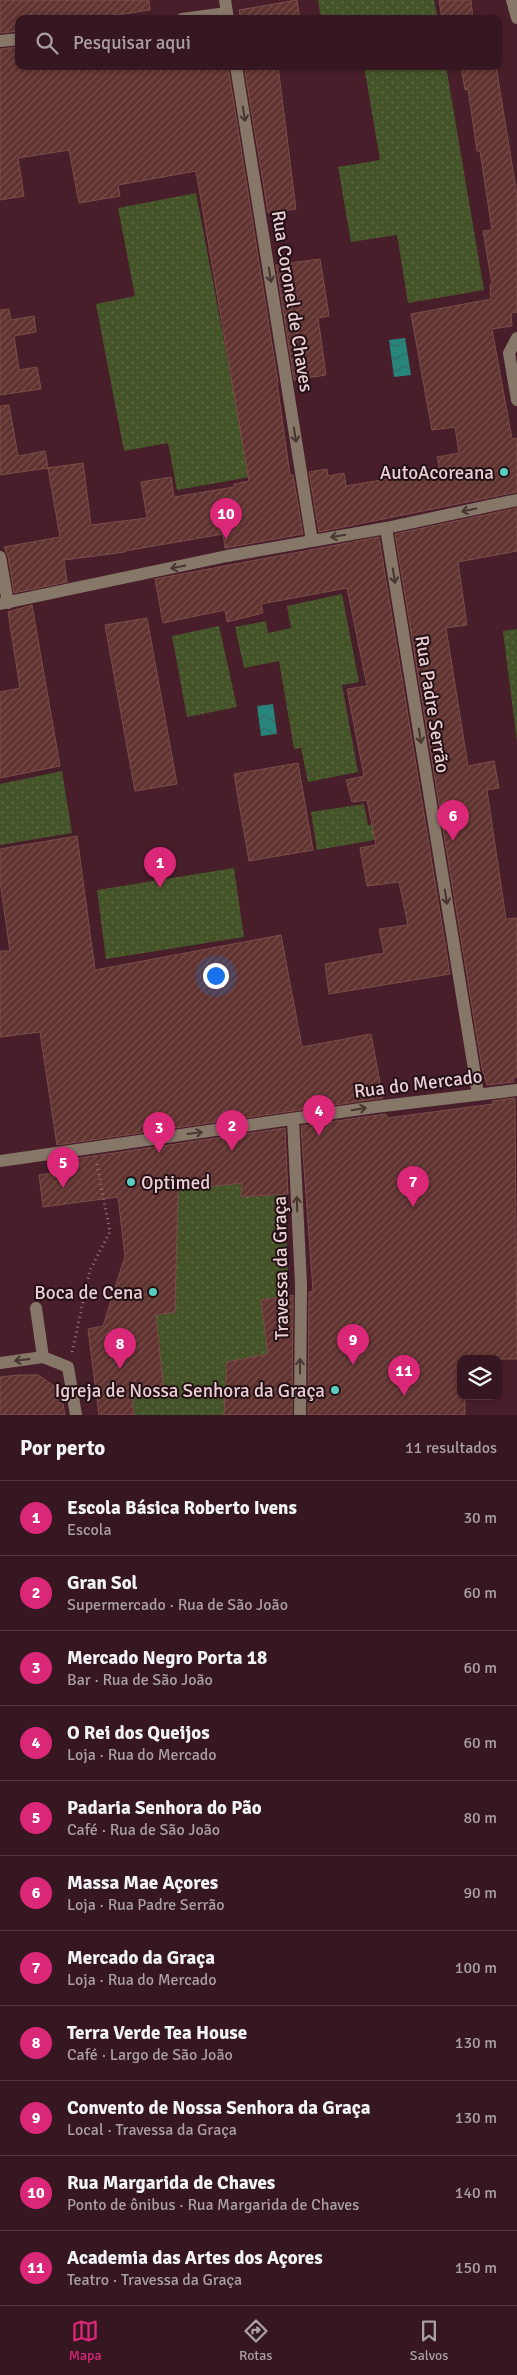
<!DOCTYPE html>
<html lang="pt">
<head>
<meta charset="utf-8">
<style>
  :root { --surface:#361620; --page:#41232d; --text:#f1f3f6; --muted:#aa9fa5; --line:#50353e; --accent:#db2777 }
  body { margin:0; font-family:Signika,sans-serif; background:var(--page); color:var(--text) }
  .controls { position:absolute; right:15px; bottom:15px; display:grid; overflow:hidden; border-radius:10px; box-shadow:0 1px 4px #0004 }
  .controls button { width:45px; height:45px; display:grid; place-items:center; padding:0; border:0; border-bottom:1px solid var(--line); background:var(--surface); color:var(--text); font:25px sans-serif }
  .you { position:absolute; left:215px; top:975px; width:18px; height:18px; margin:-12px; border:4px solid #fff; border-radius:50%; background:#1a73e8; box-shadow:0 0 0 8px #1a73e833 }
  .badge { display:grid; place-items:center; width:32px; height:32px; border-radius:50%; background:var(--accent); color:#fff; font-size:16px; font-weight:700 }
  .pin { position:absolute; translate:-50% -41px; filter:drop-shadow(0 1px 2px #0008) }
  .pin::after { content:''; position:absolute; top:26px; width:18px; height:15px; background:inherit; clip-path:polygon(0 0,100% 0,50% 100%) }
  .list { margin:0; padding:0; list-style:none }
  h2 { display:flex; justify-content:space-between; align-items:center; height:65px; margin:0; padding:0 20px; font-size:21px }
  h2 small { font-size:16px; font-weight:400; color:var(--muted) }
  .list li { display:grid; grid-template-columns:32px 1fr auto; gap:15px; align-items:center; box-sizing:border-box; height:75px; padding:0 20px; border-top:1px solid var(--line) }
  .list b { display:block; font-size:19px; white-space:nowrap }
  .list p { margin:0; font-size:16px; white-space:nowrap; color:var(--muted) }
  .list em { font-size:16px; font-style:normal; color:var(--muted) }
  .icon { flex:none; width:28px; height:28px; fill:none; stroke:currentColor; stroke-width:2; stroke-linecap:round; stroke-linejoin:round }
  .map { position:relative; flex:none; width:517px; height:1415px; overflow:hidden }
  .search { position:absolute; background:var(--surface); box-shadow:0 1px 4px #0004; left:15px; right:15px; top:15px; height:55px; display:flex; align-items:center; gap:12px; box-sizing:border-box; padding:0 18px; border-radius:10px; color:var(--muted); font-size:19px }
  .sheet { height:890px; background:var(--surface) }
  nav { display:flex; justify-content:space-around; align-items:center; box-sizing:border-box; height:70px; border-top:1px solid var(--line); background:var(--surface); font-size:14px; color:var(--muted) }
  nav a { display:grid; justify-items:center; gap:2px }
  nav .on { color:var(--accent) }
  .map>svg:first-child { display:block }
  .green { fill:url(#green-dots) }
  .water { fill:url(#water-waves) }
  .building { fill:url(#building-hatch); stroke:#7c4d49 }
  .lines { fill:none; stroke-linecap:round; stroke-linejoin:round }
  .path { stroke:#99767e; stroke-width:3; stroke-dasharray:1 4; stroke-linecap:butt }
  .minor { stroke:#877768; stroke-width:12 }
  .oneway { stroke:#463431 }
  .poi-dot { fill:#58cec0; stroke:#231014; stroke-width:2 }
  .labels { text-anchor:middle; stroke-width:4; stroke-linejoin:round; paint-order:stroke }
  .street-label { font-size:19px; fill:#eaced3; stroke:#231014 }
  .poi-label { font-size:19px; fill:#eaced3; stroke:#231014; text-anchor:end }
</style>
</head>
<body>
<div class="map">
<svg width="517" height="1415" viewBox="0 0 517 1415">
  <defs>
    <pattern id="green-dots" width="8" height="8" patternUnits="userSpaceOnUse" patternTransform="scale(1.25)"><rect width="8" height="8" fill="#455428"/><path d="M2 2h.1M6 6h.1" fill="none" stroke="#606b46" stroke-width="1.8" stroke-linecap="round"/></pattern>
    <pattern id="water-waves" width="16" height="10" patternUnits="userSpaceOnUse" patternTransform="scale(1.25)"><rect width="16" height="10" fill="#27857b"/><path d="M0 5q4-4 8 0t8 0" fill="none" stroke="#326c66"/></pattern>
    <pattern id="building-hatch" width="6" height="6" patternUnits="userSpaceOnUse" patternTransform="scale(1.25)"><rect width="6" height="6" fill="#603330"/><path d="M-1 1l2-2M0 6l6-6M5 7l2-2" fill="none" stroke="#774f4d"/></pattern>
  </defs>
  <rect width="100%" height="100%" fill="#481e2a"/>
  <path class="green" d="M318,0H434L438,19H321Z
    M364,66H446L484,290L408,303L397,235L351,242L338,167L380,160Z
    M196,193L250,477L177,490L168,443L124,451L96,304L135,296L118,208Z
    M342,594L359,682L342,685L358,772L308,782L301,748L294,749L279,661L244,668L235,627L266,621L268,633L291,628L287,606Z
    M219,626L237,707L187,717L172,636Z
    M517,629V742L503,631Z
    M62,771L72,833L0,845V784Z
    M364,804L368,825L394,822L397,836L317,850L311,812Z
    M234,868L244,937L106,959L97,890Z
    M242,1183L241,1197L284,1195L289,1295L261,1300L268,1354L227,1362L224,1415H134L132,1398L164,1394L156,1315L175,1311L178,1190Z"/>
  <path class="water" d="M405,338L411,375L394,377L389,340Z
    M273,704L277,734L261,736L257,706Z"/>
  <path class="building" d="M0,0H149L150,10L90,19H19V31L0,33Z
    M297,0L300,19H240L239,10Z
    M439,0H471L473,19H442Z
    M19,47V66H228L278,382H277L290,475H293L303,534L225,548L223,534L125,551V552L64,560L67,582L14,593L8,556L4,547L60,537L48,468L83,463L91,525L147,518L141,482L171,477L174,497L234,487V484L249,481L196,171L118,185L120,196L79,203L69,150L18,158L24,196L0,200V49Z
    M244,66H278L296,209L268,213Z
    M461,66H496L517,195V312L511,313L512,326L492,329L512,439L517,438V492L319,532L309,472L327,469L328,476L344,473L346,486L440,470L437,457L459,453L455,427L432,430L411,314L491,299L490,285L492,284L483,231L492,230L480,151H477L468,89L465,90Z
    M320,259L329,316L318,318L326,375L294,380L276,265Z
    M9,309L11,320L34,316L36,332L14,336L19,370L37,367L41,389L0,395V310Z
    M9,405L18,456L45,451L48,468L0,475V406Z
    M517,508V551L458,562L467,625L446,628L468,766L494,761L499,788L487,790L506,919L517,918V1077L513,1078L514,1082L487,1085L482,1068L395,534Z
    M379,537L450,974L329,994L325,964L384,953L379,929L408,925L399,882L367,886L360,848L376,845L367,800L352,802L346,780L364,776L347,689L367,686L347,588L261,604L263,613L227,622L225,610L163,623L155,579Z
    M32,605L60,766L0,778V692L20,688L8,612Z
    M147,618L177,784L135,791L105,625Z
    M298,763L313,850L249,861L234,774Z
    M77,836L95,970L281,935L302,1047L371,1034L383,1098L57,1145L40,1032L0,1037V951H10L0,881V849Z
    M515,1098L517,1359H461V1396H465V1415H308L309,1292L313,1291L301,1126L386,1114L387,1118L493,1104L492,1101Z
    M285,1128L288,1194L241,1197L242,1183L178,1190L175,1312L156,1315L164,1394L132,1398L134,1415H99L88,1329L103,1326L125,1256L118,1197L43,1207L39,1175L61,1172L59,1161Z
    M293,1295L292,1415H224L227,1362L268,1354L261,1300Z
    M19,1375H38L53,1385L62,1398L65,1415H0V1377Z"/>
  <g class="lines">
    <path class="path" d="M72,1352L90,1270L110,1232L97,1164"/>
    <path class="minor" d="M225,0L228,19
      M512,0L517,18
      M182,19L227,13
      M0,41L19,39
      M236,66L312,541
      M517,338L509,353L517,400
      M386,528L478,1094
      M0,557L8,603
      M0,604L227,556L386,528L517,500
      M293,1120L301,1284L300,1415
      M0,1161L375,1107L517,1090
      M36,1308L43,1357
      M0,1363L43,1357L68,1367L76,1415"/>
  </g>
  <defs><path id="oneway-shaft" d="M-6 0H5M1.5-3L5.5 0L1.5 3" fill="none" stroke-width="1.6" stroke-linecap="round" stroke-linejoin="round" transform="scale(1.25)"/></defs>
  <g class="oneway">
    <use href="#oneway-shaft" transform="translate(244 114) rotate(81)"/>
    <use href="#oneway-shaft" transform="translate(270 275) rotate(81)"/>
    <use href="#oneway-shaft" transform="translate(295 435) rotate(81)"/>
    <use href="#oneway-shaft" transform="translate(469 510) rotate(168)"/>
    <use href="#oneway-shaft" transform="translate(338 536) rotate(170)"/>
    <use href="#oneway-shaft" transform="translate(178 567) rotate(168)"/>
    <use href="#oneway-shaft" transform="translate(394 576) rotate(81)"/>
    <use href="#oneway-shaft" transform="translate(420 736) rotate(81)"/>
    <use href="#oneway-shaft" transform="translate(446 897) rotate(81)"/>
    <use href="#oneway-shaft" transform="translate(359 1109) rotate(-9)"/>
    <use href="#oneway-shaft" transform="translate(195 1133) rotate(-8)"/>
    <use href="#oneway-shaft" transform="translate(297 1204) rotate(-92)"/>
    <use href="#oneway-shaft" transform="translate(22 1360) rotate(173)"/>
    <use href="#oneway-shaft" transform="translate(300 1366) rotate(-90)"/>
  </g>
  <g class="poi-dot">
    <circle cx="504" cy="472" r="5"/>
    <circle cx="131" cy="1182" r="5"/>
    <circle cx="153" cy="1292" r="5"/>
    <circle cx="335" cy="1390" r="5"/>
  </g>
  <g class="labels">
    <g class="street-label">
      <text transform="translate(293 301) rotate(81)" y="7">Rua Coronel de Chaves</text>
      <text transform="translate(433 704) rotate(81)" y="7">Rua Padre Serrão</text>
      <text transform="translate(418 1083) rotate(-7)" y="7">Rua do Mercado</text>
      <text transform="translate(280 1268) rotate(-91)" y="7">Travessa da Graça</text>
    </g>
    <g class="poi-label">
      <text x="494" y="479">AutoAcoreana</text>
      <text x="141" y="1189" text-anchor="start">Optimed</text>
      <text x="143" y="1299">Boca de Cena</text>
      <text x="325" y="1397">Igreja de Nossa Senhora da Graça</text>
    </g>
  </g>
</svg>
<div class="controls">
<button><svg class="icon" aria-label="layers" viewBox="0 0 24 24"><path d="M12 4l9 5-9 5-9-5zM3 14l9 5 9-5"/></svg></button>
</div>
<div class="you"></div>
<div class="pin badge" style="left:160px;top:888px">1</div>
<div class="pin badge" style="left:232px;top:1151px">2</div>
<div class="pin badge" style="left:159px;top:1153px">3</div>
<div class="pin badge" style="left:319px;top:1136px">4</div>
<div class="pin badge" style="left:63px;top:1188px">5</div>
<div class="pin badge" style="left:453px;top:841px">6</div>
<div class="pin badge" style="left:413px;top:1207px">7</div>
<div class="pin badge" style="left:120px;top:1369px">8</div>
<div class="pin badge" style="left:353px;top:1365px">9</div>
<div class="pin badge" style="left:226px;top:539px">10</div>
<div class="pin badge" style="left:404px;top:1396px">11</div>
<div class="search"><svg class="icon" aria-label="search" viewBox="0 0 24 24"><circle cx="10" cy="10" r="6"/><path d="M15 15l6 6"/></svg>Pesquisar aqui</div>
</div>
<section class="sheet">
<h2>Por perto<small>11 resultados</small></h2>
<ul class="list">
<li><span class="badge">1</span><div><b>Escola Básica Roberto Ivens</b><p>Escola</p></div><em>30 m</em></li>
<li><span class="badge">2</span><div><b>Gran Sol</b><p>Supermercado · Rua de São João</p></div><em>60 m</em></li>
<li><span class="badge">3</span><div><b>Mercado Negro Porta 18</b><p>Bar · Rua de São João</p></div><em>60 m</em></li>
<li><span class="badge">4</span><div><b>O Rei dos Queijos</b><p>Loja · Rua do Mercado</p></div><em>60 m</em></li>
<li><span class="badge">5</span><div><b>Padaria Senhora do Pão</b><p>Café · Rua de São João</p></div><em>80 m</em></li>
<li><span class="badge">6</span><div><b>Massa Mae Açores</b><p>Loja · Rua Padre Serrão</p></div><em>90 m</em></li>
<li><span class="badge">7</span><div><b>Mercado da Graça</b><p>Loja · Rua do Mercado</p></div><em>100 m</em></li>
<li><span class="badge">8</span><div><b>Terra Verde Tea House</b><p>Café · Largo de São João</p></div><em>130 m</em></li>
<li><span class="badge">9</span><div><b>Convento de Nossa Senhora da Graça</b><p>Local · Travessa da Graça</p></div><em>130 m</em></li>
<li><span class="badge">10</span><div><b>Rua Margarida de Chaves</b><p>Ponto de ônibus · Rua Margarida de Chaves</p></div><em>140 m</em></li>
<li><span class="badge">11</span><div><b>Academia das Artes dos Açores</b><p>Teatro · Travessa da Graça</p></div><em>150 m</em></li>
</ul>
</section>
<nav>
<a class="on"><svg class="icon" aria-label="map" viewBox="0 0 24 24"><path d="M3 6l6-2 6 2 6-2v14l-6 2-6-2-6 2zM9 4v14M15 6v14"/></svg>Mapa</a>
<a><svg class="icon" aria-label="directions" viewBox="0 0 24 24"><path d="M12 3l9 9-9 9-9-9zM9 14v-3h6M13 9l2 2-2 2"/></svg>Rotas</a>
<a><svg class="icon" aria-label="saved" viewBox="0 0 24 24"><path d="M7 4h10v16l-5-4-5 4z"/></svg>Salvos</a>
</nav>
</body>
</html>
